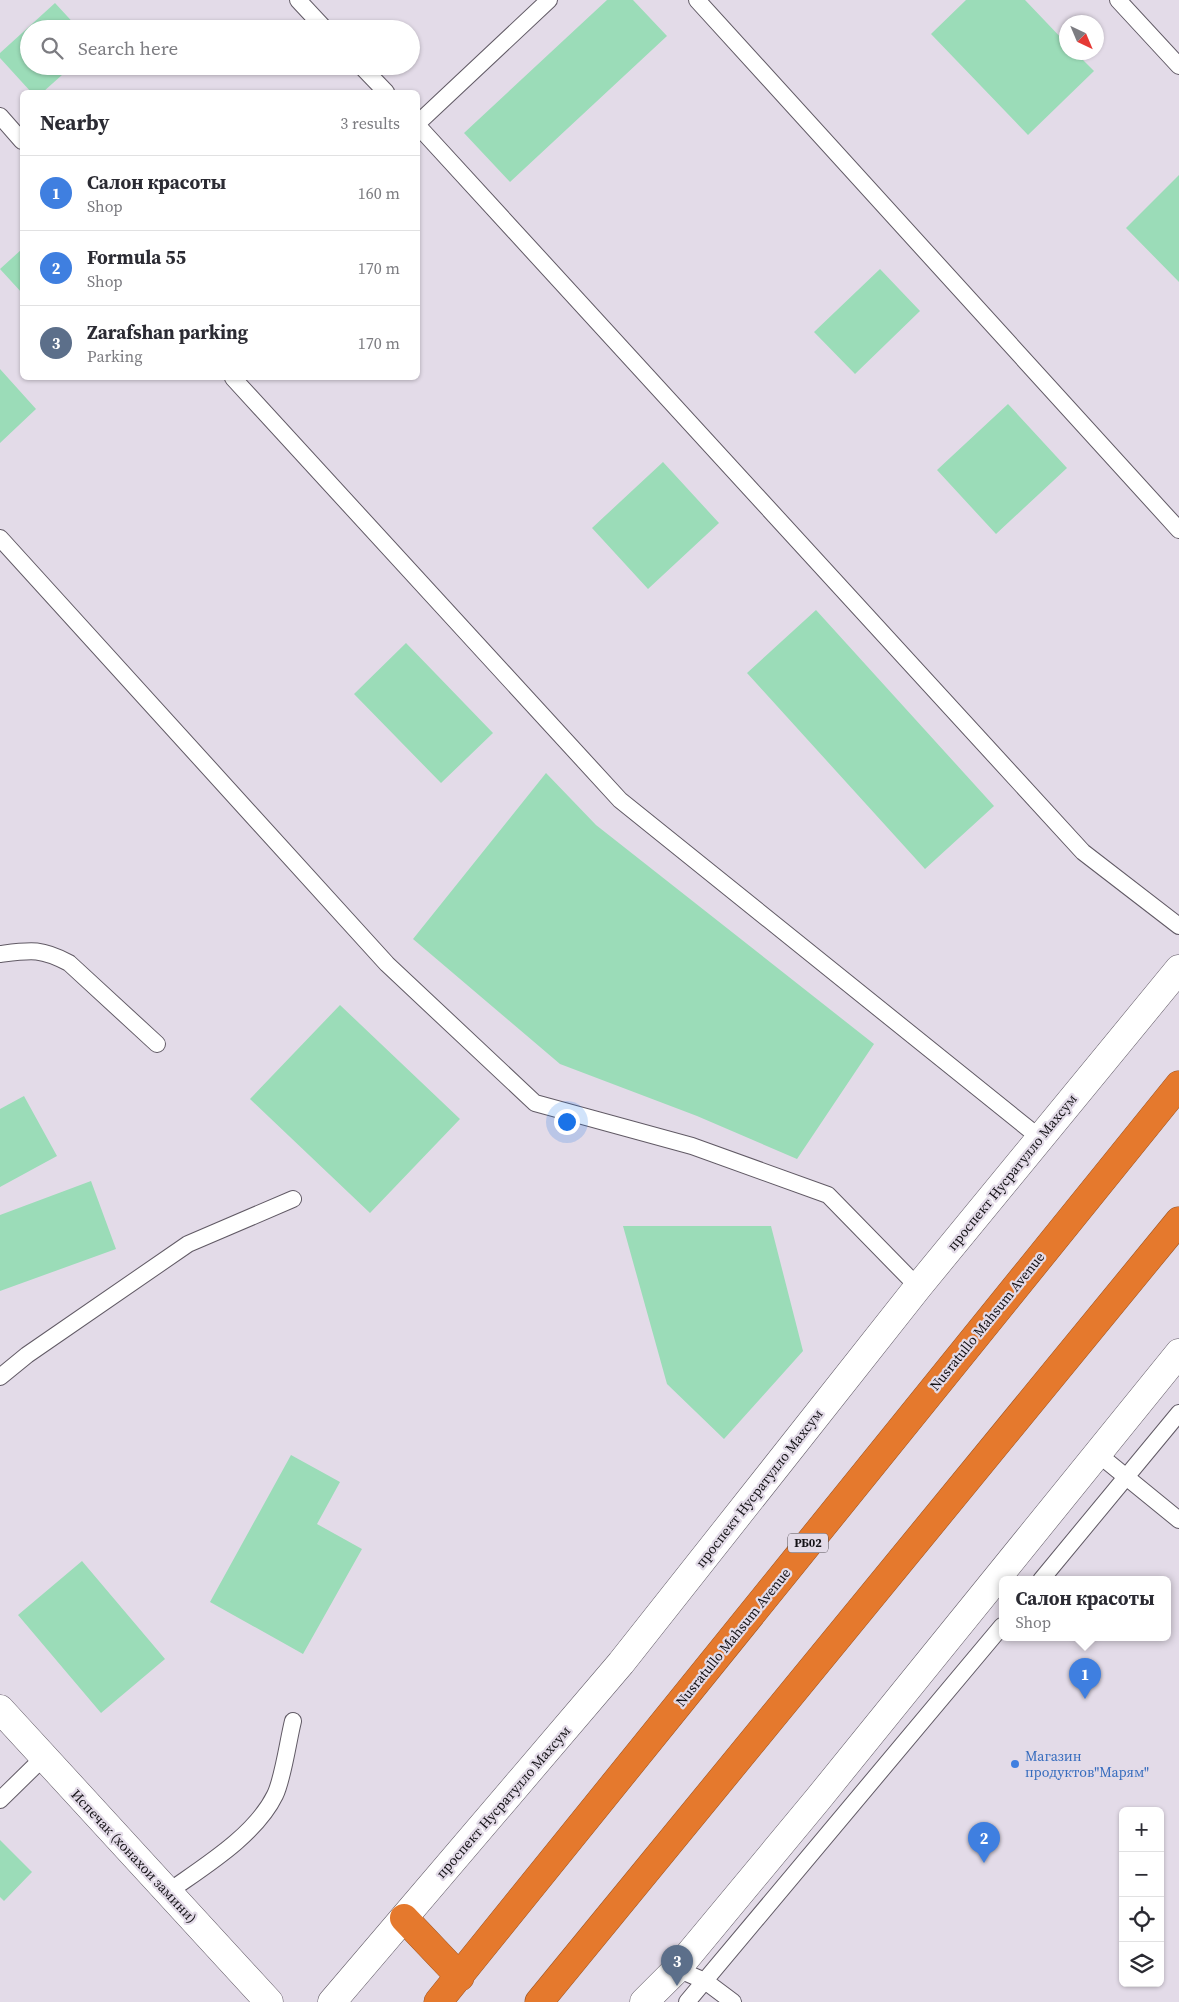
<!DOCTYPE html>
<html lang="en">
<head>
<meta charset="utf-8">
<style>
  :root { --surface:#fff; --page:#f7f7f7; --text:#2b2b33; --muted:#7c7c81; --line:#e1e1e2; --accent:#1a73e8 }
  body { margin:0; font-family:"Source Serif 4",serif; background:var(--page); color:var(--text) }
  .controls { position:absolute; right:15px; bottom:15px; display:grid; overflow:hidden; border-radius:8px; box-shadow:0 1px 4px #0004 }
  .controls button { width:45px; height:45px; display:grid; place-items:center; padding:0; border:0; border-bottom:1px solid var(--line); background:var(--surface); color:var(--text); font:25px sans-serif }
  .compass { position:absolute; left:1059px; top:15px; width:45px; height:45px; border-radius:50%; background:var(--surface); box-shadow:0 1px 4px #0004; rotate:136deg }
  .you { position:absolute; left:566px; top:1121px; width:18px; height:18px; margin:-12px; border:4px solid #fff; border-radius:50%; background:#1a73e8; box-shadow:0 0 0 8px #1a73e833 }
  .badge { display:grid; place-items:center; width:32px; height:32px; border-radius:50%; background:var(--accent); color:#fff; font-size:16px; font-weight:700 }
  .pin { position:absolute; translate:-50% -41px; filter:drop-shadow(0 1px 2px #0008) }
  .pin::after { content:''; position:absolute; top:26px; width:18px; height:15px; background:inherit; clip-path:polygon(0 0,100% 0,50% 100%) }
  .popup { position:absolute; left:999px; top:1576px; width:172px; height:65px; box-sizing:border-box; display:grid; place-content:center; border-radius:8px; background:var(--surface); filter:drop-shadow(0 1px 4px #0005); font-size:16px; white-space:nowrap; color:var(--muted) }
  .popup b { font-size:19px; color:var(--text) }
  .popup::after { content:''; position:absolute; left:50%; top:100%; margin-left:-10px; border:10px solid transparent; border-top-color:var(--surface) }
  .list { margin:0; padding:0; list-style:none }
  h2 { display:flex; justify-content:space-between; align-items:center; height:65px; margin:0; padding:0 20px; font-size:21px }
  h2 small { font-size:16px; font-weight:400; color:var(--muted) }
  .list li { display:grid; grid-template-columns:32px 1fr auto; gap:15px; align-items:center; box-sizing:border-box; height:75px; padding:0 20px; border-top:1px solid var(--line) }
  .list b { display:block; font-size:19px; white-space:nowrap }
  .list p { margin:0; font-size:16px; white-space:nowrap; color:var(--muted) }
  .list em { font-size:16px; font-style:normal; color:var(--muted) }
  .icon { flex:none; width:28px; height:28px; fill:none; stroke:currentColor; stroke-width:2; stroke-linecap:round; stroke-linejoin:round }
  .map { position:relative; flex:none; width:1179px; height:2002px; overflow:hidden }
  .search { position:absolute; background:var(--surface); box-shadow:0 1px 4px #0004; left:20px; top:20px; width:400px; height:55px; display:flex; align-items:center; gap:12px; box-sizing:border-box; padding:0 18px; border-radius:28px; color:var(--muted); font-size:19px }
  .panel { position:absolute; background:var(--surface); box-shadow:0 1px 4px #0004; left:20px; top:90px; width:400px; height:290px; border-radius:8px }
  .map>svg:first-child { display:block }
  .green { fill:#9bdcb8 }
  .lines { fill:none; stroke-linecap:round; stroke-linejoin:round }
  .lane-casing { stroke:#615a65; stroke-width:18 }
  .secondary-casing { stroke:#615a65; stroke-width:29 }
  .highway-casing { stroke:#9c5525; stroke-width:29 }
  .lane { stroke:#fff; stroke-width:16 }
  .secondary { stroke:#fff; stroke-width:28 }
  .highway { stroke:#e5792d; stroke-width:28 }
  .shop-dot { fill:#3f7fe0; stroke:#e3dbe8; stroke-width:2 }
  .labels { text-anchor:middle; stroke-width:4.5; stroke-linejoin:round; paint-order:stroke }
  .shield { fill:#e3dbe8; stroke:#524e55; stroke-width:1 }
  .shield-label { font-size:12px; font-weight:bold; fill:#141216 }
  .street-label { font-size:14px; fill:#141216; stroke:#e3dbe8 }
  .shop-label { font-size:14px; fill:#366cbe; stroke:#e3dbe8; text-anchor:start }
</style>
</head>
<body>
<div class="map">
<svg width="1179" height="2002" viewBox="0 0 1179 2002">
  <rect width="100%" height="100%" fill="#e3dbe8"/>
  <path class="green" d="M607,0H633L667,36L510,182L464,133Z
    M966,0H1025L1066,43V52L1076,53L1094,71L1028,135L931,34Z
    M55,3L79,29H29V66H72L43,92H31L0,58V53Z
    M1179,175V282L1126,228Z
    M22,249V293L0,269Z
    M880,269L920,311L855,374L814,332Z
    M0,369L36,409L0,443Z
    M1008,404L1067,468L996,534L937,470Z
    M663,462L719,523L648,589L592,528Z
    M816,610L994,806L925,869L747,673Z
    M406,643L493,733L441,783L354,694Z
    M546,773L596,825L874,1044L797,1159L697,1116L560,1064L413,939Z
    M340,1005L460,1119L370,1213L250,1099Z
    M24,1096L57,1156L0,1187V1109Z
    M91,1181L116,1249L0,1291V1215Z
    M623,1226H771L803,1351L724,1439L667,1384Z
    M291,1455L340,1482L317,1524L362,1549L303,1654L210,1602Z
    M82,1561L165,1659L101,1713L18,1615Z
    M0,1840L32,1872L4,1901L0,1897Z"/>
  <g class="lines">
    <defs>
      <path id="lane" d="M298,0L325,29
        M697,0L1179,530
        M1118,0L1179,66
        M361,66L386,92
        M0,116L22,141
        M418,123L549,0
        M418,126L1083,852L1179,926
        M233,378L620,800L1040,1138
        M0,538L387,964L535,1103L692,1146L828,1195L918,1287
        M0,954C31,950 41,948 69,963L157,1044
        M0,1377L27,1355L188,1244L293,1199
        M1098,1454L1179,1520
        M1041,1580L1179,1413
        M0,1800L44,1757
        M168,1892C203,1867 255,1836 275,1795C283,1779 288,1741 293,1721
        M677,1969L705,1981L733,2002
        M687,2002L1002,1626"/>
      <path id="secondary" d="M0,1709L269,2002
        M332,2002L621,1663L918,1287L1179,969
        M644,2002L677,1969L818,1799L1179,1353"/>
      <path id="highway" d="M404,1918L460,1977
        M438,2002L1179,1085
        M539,2002L1179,1221"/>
    </defs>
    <use href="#lane" class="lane-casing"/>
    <use href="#secondary" class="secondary-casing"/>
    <use href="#highway" class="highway-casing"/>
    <use href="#lane" class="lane"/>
    <use href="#secondary" class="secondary"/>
    <use href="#highway" class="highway"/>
  </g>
  <circle class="shop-dot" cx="1015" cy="1764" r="5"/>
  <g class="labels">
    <rect class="shield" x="788" y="1533.5" width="40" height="19" rx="4"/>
    <g class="shield-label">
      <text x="808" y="1547">РБ02</text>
    </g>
    <g class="street-label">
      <text transform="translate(1012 1172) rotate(-51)" y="5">проспект Нусратулло Махсум</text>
      <text transform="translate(987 1321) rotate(-51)" y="5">Nusratullo Mahsum Avenue</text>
      <text transform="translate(759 1488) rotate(-52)" y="5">проспект Нусратулло Махсум</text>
      <text transform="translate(733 1637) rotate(-51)" y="5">Nusratullo Mahsum Avenue</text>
      <text transform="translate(503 1802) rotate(-49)" y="5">проспект Нусратулло Махсум</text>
      <text transform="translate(134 1856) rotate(47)" y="5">Испечак (хонахои замини)</text>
    </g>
    <g class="shop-label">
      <text x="1025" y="1761">Магазин<tspan x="1025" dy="16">продуктов"Марям"</tspan></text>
    </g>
  </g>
</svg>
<div class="controls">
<button>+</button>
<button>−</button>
<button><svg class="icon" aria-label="locate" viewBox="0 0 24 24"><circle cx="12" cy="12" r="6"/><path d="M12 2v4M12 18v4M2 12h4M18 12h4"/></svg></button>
<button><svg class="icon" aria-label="layers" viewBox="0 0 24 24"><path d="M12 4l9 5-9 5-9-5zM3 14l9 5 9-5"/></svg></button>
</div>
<svg class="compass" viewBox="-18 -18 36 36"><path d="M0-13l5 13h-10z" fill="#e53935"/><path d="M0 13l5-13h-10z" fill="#7c7c81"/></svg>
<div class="you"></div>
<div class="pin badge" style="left:1085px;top:1699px;background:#3f7fe0">1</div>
<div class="popup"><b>Салон красоты</b>Shop</div>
<div class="pin badge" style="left:984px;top:1863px;background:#3f7fe0">2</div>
<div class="pin badge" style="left:677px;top:1986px;background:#5c6f8a">3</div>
<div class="search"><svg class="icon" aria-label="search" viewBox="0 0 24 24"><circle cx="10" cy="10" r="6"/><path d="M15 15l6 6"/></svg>Search here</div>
<section class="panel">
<h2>Nearby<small>3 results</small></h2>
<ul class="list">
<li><span class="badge" style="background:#3f7fe0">1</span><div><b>Салон красоты</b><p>Shop</p></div><em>160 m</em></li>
<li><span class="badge" style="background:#3f7fe0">2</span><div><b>Formula 55</b><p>Shop</p></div><em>170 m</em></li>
<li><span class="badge" style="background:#5c6f8a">3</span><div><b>Zarafshan parking</b><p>Parking</p></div><em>170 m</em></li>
</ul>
</section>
</div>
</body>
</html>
